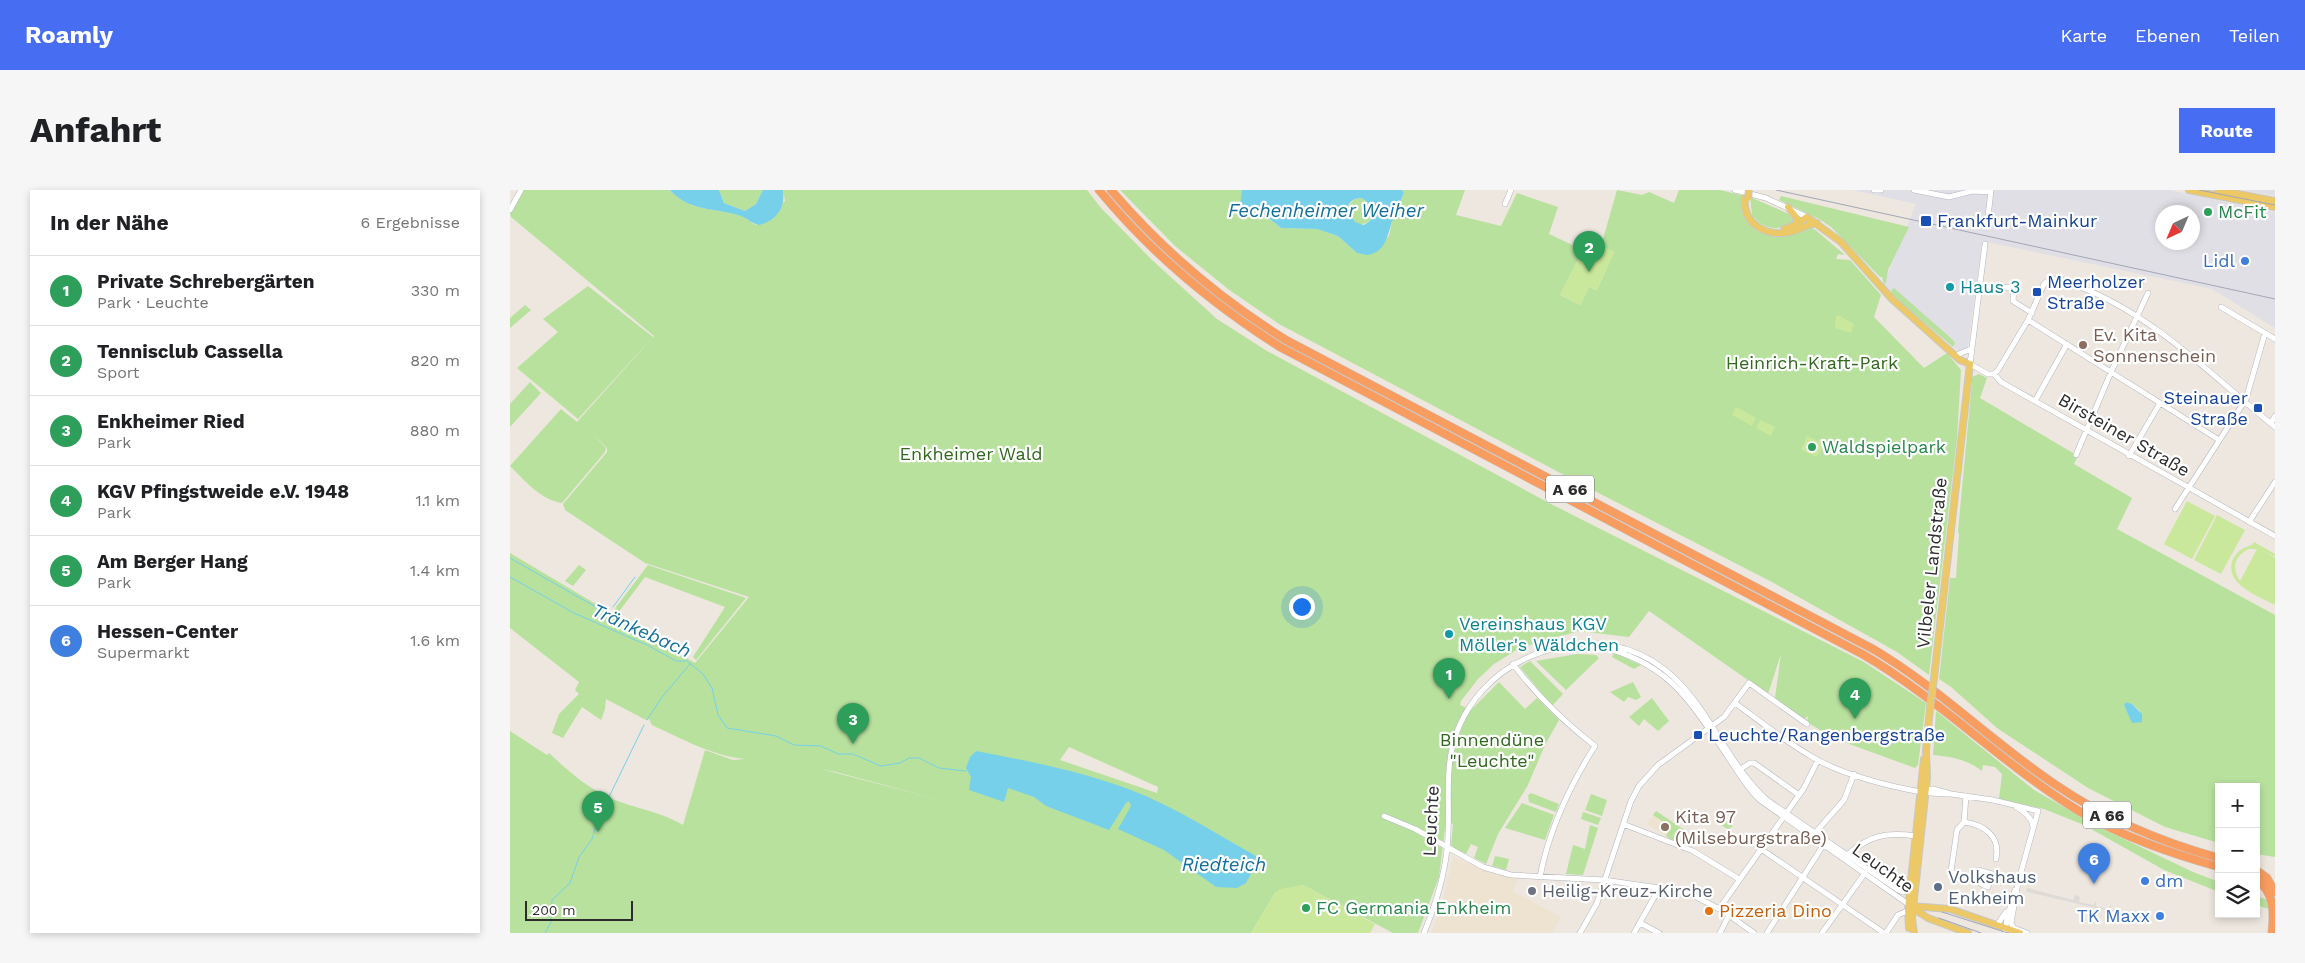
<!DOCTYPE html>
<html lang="de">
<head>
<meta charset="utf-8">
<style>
  :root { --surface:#fff; --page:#f6f6f6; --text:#202124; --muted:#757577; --line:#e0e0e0; --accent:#476df3 }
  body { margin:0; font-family:"Work Sans",sans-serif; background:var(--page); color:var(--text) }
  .controls { position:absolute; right:15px; bottom:15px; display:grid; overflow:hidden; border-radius:0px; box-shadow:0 2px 8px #0003 }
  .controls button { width:45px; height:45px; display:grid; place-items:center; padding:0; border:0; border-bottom:1px solid var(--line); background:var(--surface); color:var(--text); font:25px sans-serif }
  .compass { position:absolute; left:1645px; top:15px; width:45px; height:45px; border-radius:50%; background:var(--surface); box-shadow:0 2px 8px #0003; rotate:224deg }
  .scale { position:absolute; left:15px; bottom:12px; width:108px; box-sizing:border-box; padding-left:5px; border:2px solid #2c2c2c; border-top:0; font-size:14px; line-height:18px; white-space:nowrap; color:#2c2c2c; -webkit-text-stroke:4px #fff; paint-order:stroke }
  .you { position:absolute; left:791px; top:416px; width:18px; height:18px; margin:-12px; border:4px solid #fff; border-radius:50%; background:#1a73e8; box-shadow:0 0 0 8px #1a73e833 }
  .badge { display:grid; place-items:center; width:32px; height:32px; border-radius:50%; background:var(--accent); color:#fff; font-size:16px; font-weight:700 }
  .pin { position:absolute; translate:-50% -41px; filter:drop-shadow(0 1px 2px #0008) }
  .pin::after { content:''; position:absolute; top:26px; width:18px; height:15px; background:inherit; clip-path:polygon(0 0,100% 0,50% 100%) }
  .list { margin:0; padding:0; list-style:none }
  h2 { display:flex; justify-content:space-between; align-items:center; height:65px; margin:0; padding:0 20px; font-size:21px }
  h2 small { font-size:16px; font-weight:400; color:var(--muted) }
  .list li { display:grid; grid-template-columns:32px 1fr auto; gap:15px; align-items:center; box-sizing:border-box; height:70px; padding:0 20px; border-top:1px solid var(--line) }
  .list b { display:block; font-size:19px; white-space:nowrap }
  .list p { margin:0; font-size:16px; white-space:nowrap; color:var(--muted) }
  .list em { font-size:16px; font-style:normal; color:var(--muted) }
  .icon { flex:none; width:28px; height:28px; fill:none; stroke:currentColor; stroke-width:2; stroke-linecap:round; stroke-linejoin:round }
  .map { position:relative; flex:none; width:1765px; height:743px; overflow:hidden; border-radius:0px }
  header { display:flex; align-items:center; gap:30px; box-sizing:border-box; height:70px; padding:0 25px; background:var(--accent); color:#fff }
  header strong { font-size:24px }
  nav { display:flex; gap:28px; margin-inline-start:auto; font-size:18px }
  .intro { display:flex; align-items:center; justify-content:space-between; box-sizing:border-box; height:120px; padding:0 30px }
  h1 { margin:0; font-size:35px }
  .button { padding:12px 22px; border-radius:0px; background:var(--accent); color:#fff; font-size:18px; font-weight:700 }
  main { display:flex; gap:30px; padding:0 30px }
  aside { flex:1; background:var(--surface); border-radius:0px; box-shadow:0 2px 8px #0003 }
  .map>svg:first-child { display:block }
  .industrial { fill:#e1dfe6; fill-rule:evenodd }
  .education { fill:#eee3d0 }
  .green { fill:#b8e19e; fill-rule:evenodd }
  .pitch { fill:#cae89b; fill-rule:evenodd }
  .plaza { fill:#dedad6 }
  .water { fill:#77d0ea; fill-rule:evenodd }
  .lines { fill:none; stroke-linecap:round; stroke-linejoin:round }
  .stream { stroke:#77d0ea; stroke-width:1 }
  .minor-casing { stroke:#b3b6bf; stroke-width:6 }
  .major-casing { stroke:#c8c8c8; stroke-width:8 }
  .highway-casing { stroke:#c8c8c8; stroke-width:9 }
  .minor { stroke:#fff; stroke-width:5 }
  .major { stroke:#ecc866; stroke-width:6 }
  .highway { stroke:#f89c60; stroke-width:8 }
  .tram { stroke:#a2a6b6; stroke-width:1 }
  .rail { stroke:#a2a6b6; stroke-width:1 }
  .major-bridge-casing { stroke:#c8c8c8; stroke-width:8; stroke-linecap:butt }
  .major-bridge { stroke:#ecc866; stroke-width:6 }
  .leisure-dot { fill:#2e9e5b; stroke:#fff; stroke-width:2 }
  .transit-dot { fill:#1a4fb4; stroke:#fff; stroke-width:2 }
  .shop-dot { fill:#3f7fe0; stroke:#fff; stroke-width:2 }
  .culture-dot { fill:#0f9aa8; stroke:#fff; stroke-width:2 }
  .education-dot { fill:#8d6e63; stroke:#fff; stroke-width:2 }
  .service-dot { fill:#5c6f8a; stroke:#fff; stroke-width:2 }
  .worship-dot { fill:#6b7280; stroke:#fff; stroke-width:2 }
  .food-dot { fill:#e8710a; stroke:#fff; stroke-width:2 }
  .labels { text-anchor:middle; stroke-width:4.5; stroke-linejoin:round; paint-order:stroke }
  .shield { fill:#fff; stroke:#6b6b6b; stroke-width:1 }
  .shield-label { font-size:16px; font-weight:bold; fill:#2c2c2c }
  .leisure-label { font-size:18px; fill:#27864d; stroke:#fff; text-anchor:start }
  .transit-label { font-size:18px; fill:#164399; stroke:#fff; text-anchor:start }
  .shop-label { font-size:18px; fill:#366cbe; stroke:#fff; text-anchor:end }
  .culture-label { font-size:18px; fill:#0d838f; stroke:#fff; text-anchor:start }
  .education-label { font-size:18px; fill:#785e54; stroke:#fff; text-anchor:start }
  .park-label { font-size:18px; fill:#30681e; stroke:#fff }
  .street-label { font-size:18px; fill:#2c2c2c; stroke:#fff }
  .service-label { font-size:18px; fill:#4e5e75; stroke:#fff; text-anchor:start }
  .worship-label { font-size:18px; fill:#5b616d; stroke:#fff; text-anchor:start }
  .food-label { font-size:18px; fill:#c56008; stroke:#fff; text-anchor:start }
  .water-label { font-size:19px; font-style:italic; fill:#13709a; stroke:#fff }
</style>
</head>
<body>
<header>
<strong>Roamly</strong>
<nav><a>Karte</a><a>Ebenen</a><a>Teilen</a></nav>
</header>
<div class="intro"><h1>Anfahrt</h1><a class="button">Route</a></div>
<main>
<aside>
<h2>In der Nähe<small>6 Ergebnisse</small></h2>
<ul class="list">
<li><span class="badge" style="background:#2e9e5b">1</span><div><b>Private Schrebergärten</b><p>Park · Leuchte</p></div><em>330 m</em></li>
<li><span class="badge" style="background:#2e9e5b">2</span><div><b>Tennisclub Cassella</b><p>Sport</p></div><em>820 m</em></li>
<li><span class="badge" style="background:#2e9e5b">3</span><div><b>Enkheimer Ried</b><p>Park</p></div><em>880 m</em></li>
<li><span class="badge" style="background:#2e9e5b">4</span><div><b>KGV Pfingstweide e.V. 1948</b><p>Park</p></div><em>1.1 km</em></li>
<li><span class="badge" style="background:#2e9e5b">5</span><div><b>Am Berger Hang</b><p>Park</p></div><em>1.4 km</em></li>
<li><span class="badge" style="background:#3f7fe0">6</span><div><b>Hessen-Center</b><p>Supermarkt</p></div><em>1.6 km</em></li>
</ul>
</aside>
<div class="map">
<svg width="1765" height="743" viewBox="0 0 1765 743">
  <rect width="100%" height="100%" fill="#ede7df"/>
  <path class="industrial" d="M1343,0H1659L1765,22V138L1702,99L1472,51L1458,157L1451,163L1405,125L1374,96L1379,80L1406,14ZM1652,22H1682V52H1652Z
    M1733,0H1765V6Z"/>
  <path class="education" d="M1146,621L1173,639L1165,652L1137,634Z
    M943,667L989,686L1009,688L1003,701L1051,727L1042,743H921L932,715Z"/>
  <path class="green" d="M14,0H160C178,21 204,18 229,25C235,27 240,32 246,35L275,11L273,0H577L591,18L642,70L707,129L757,161L1039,313L1354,472L1416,513L1408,575L1405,578L1323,548L1297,532L1298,526L1294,529L1265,508L1271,464L1258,504L1139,421L1119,447L1069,441L1010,458L984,474L968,489L951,511L950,515L961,520L989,492L1015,519L1027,508L1049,530L1035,555L1018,595L988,644L976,674L964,668L968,657L961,654L956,664L941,657L943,634L936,631L929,687L908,743H883L793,695L765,703L741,743H0V541L37,565L39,563C55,578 74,595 94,605C119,618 148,620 173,635L195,560L223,570L235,569C203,566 172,549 142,535L139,529L136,530L96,509L95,519L91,530L72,517L53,548L42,543L49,524L69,504L65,500L69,492L0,438V363L185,473L239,407L135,373L55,320L53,314L97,262V258L82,243L96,258L95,262L52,313C31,310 14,290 0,276L51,219L67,232L144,146L1,27L0,24ZM559,557L648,597L647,603L550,570ZM311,579L326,582L426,609Z
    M209,0H253V1L246,14L235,21L214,13Z
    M610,0H732L735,19L755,25L771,38L807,39L828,46L847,63L856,65L879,46L882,31L894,3L892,0H955L946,25L991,36L1007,3L1048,17L1039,44L1073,60L1050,105L1070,115L1079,97L1087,100L1104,62L1091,56L1107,0L1132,5L1139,2L1164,13L1169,0H1210L1231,5C1230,23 1240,44 1261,45C1275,45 1289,37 1303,38L1335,65L1328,64L1326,69L1340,70L1371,105L1364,127L1414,178L1437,163L1451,180L1447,249L1419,485L1387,462L1260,391L1071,294L769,134L718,99L665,56Z
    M1271,6L1399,37L1378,80L1376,93L1374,94L1372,87H1370L1321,37L1309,29L1269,10Z
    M1240,7L1279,24L1284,32C1267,41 1255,41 1242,25Z
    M838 21a13 13 0 1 1 26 0a13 13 0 1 1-26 0Z
    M78,96L143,147L68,229L7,178L48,142L33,129Z
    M1384,98L1443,150L1445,153L1443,157L1381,104L1382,99Z
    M15,115L21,120L0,138V128Z
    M1469,184L1477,188L1470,208L1568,266L1564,274L1622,308L1607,339L1765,425V667L1746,664V597H1709V653L1655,637L1578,598L1487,538L1441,497L1429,489L1440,388H1446L1449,345L1448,341L1462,192V187ZM1616,512L1622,514L1630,521L1626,533L1621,530L1614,515Z
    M20,192L31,203L0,237V214Z
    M69,375L76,380L63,396L55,391Z
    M138,375L236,408L186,470L183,467L215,417L135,387L108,423L103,421Z
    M1104,463L1131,475L1124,479L1102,467Z
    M1067,464L1086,465L1089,468L1056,500L1026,471Z
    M1020,471L1053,504L1042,516L1010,477Z
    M1123,492L1131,507L1126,510L1118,507L1114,512L1100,502Z
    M1142,508L1159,531L1148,541L1134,529L1129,536L1119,527Z
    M1426,521L1524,600L1591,638L1683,682L1709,692V702L1654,680L1574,635L1534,619L1489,609L1492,584L1485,577L1473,575L1472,581C1456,569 1442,567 1423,565Z
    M1021,603L1049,614L1046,622L1019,612L1018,605Z
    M1081,604L1097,610L1092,626L1075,620Z
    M1012,613L1044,625L1035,650L995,638Z
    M1146,621L1173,639L1165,652L1156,646L1161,637L1143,625Z
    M1073,622L1091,628L1088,635L1071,629Z
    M1212,627L1223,635L1219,640L1208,633Z
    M1080,635L1088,638L1073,685L1056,684L1063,655L1075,659Z
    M985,666L999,669L996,680L982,676Z
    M1746,706L1758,710L1759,719L1746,715Z"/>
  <path class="pitch" d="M1094,57L1104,62L1087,100L1079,97L1070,115L1050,105L1073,60Z
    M1328,125L1344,134L1341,143L1325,138L1326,126Z
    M1226,217L1246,228L1242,236L1222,225Z
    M1250,230L1265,237L1261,246L1246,238Z
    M1297,246L1314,254L1307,267L1291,260Z
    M1677,311L1705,326L1682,369L1654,354Z
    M1707,325L1735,340L1711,384L1684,370Z
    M1744,352L1765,364V367L1751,360L1765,368V415C1748,406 1713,394 1723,369C1727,361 1734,357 1742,355ZM1739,359H1747L1730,391C1721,378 1725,365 1739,359Z
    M793,695L865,734L860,743H741L765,703L770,699Z"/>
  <path class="plaza" d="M1517,698L1563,710L1565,705L1570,707L1569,712L1583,715L1586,711V716L1598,719L1601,715V720L1620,725L1622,720L1624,721H1627L1626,727L1667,737L1518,702H1516Z"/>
  <path class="water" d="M160,0H209L214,13L235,21L246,14L253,0H273C276,17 266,31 249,35C242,34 236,27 228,25C204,18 178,21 160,0Z
    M732,0H892L894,3C890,12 886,21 883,29C877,44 877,63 856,65L847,63L828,46L807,39L771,38L755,25L730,16ZM852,8L861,15L864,22L860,31L854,35L845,32L837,21C838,12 843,8 852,8Z
    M1616,512L1622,514L1632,524V532L1623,533L1621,531L1614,515Z
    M466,561C518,571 571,581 621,600C665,617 705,643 746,666V675L736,693L727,698L706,697L654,660L608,639L621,616L619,611L616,613L599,640L536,616L524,607L498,598L494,612L459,600L461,587L456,578L460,567Z"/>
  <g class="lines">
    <path class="stream" d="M0,368L98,424
      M0,387L64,423L139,456L166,471H177L193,484L202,498L208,525L217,538L266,546L284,555L311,556L328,564H343L371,576L390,573L399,568H409L429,578L456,581
      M103,417L125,387
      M137,530L152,507L180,474
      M99,607L134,535
      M88,633L97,615
      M35,743L41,732L42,710L60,693L69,667L82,649L86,636"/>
    <defs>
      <path id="minor" d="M1225,0L1256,8L1297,27
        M1364,0H1371
        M1404,0L1439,7L1462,1L1481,2
        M995,14L1001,0
        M0,20L11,0
        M1477,36L1481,0
        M1475,54L1460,174L1478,184H1484L1491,192L1765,346
        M1469,95L1504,98L1503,111L1522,123
        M1711,117L1765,149
        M1518,130L1709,250
        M1449,164L1461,159
        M1484,184L1488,180L1518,130L1534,94C1544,84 1559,92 1570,97C1645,126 1703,187 1765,237
        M1525,211L1557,154
        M1761,233L1765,226
        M1566,265L1601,182L1638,103
        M1619,266L1650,213
        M1665,319L1736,209L1755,143
        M1739,332L1765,292
        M1088,456C1160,473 1179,510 1218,567C1228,582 1237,598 1250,610L1398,714
        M1003,474C1027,506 1054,532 1085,556C1059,597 1039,639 1030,687
        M1225,513C1251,532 1276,552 1304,568C1334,586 1406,605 1441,604
        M1229,580L1240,573H1244L1289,605
        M1413,600L1423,599L1441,604L1483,610L1528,621
        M1456,606L1454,632L1447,640L1441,681C1447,688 1456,686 1464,690C1469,692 1472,695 1478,697L1482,684L1468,680L1466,690
        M1506,617C1513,621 1523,628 1523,638
        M874,626L905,639L973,677L1001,685L1094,690L1177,702L1213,721L1244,743
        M1454,632C1474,635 1491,646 1486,669
        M1113,634L1183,661L1229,689
        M1305,643L1334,610L1344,584
        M1251,659L1374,743
        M1337,665C1360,645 1376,642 1406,646
        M1209,719L1294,598L1308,570
        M1130,733L1149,743
        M1487,735L1496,722
        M914,743C925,716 934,688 937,659C940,633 937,606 939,580C943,518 987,472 1046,458C1084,448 1123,455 1154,479C1198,513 1215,572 1257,610L1388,700L1393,702L1400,699
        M1070,743L1087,713L1121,611L1129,596L1148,575L1214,527L1239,493L1297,534
        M1124,743L1150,697
        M1210,743L1219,725
        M1257,743L1314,654
        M1312,743L1355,683
        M1376,743L1388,725L1397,721
        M1495,743L1497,728L1505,700
        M1517,743L1504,738L1501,733L1508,693L1528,621"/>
      <path id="major" d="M1679,0L1765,17
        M1708,0L1765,11
        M1235,7C1232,34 1256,47 1280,42C1289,40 1297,34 1307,33
        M1278,17L1286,27V34
        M1297,27L1331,52L1382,109L1450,170L1460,174
        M1274,39L1283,36L1297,27
        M1424,488L1460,174
        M1401,716L1440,719L1510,743
        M1401,717L1418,728L1458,743
        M1399,738L1398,719L1414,569
        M1404,743L1402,728L1417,588L1416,560L1420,518"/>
      <path id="highway" d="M589,0C641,63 702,114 770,157L1354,465C1431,510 1493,575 1569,621C1613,647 1660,663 1709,677
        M601,0C652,60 710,109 776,150L1363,459C1429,498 1483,553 1546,595C1596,629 1651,652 1709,668
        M1746,680L1757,688L1765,702
        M1746,689C1765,703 1764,722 1762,743"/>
    </defs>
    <use href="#minor" class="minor-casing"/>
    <use href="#major" class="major-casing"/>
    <use href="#highway" class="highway-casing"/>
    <use href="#minor" class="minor"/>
    <use href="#major" class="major"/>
    <use href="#highway" class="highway"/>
    <path class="tram" d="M1689,0L1765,15
      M1432,722L1498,743
      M1429,728L1471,743"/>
    <path class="rail" d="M1266,0L1765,109"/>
    <defs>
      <path id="major-bridge" d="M1238,8L1239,0
        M1420,518L1424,488"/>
    </defs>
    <use href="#major-bridge" class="major-bridge-casing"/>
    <use href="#major-bridge" class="major-bridge"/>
  </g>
  <g class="leisure-dot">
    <circle cx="1698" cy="22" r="5"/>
    <circle cx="1302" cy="257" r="5"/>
    <circle cx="796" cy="718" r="5"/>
  </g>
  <g class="transit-dot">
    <rect x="1410" y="25" width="12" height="12" rx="2.5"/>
    <rect x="1522" y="97" width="10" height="10" rx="2.5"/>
    <rect x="1743" y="213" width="10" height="10" rx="2.5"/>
    <rect x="1183" y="540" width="10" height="10" rx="2.5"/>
  </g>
  <g class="shop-dot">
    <circle cx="1735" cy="71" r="5"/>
    <circle cx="1635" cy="691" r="5"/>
    <circle cx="1650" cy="726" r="5"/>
  </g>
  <g class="culture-dot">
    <circle cx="1440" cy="97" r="5"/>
    <circle cx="939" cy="444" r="5"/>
  </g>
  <g class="education-dot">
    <circle cx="1573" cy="155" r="5"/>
    <circle cx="1155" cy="637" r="5"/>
  </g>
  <circle class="service-dot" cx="1428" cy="697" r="5"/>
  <circle class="worship-dot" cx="1022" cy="701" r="5"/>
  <circle class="food-dot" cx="1199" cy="721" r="5"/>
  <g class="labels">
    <g class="shield">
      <rect x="1036" y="285.5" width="48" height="27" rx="4"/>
      <rect x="1573" y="611.5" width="48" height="27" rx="4"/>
    </g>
    <g class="shield-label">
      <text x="1060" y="305">A 66</text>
      <text x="1597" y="631">A 66</text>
    </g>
    <g class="leisure-label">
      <text x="1708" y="28">McFit</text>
      <text x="1312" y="263">Waldspielpark</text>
      <text x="806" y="724">FC Germania Enkheim</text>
    </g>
    <g class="transit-label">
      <text x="1427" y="37">Frankfurt-Mainkur</text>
      <text x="1537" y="98">Meerholzer<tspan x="1537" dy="21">Straße</tspan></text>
      <text x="1738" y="214" text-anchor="end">Steinauer<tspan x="1738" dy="21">Straße</tspan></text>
      <text x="1198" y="551">Leuchte/Rangenbergstraße</text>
    </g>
    <g class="shop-label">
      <text x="1725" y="77">Lidl</text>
      <text x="1645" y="697" text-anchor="start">dm</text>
      <text x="1640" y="732">TK Maxx</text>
    </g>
    <g class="culture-label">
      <text x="1450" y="103">Haus 3</text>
      <text x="949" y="440">Vereinshaus KGV<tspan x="949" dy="21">Möller's Wäldchen</tspan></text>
    </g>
    <g class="education-label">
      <text x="1583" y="151">Ev. Kita<tspan x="1583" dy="21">Sonnenschein</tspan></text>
      <text x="1165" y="633">Kita 97<tspan x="1165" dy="21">(Milseburgstraße)</tspan></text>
    </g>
    <g class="park-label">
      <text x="1302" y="179">Heinrich-Kraft-Park</text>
      <text x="461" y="270">Enkheimer Wald</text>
      <text x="982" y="556">Binnendüne<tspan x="982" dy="21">"Leuchte"</tspan></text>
    </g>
    <g class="street-label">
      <text transform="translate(1614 245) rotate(30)" y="6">Birsteiner Straße</text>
      <text transform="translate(1422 373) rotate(-84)" y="6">Vilbeler Landstraße</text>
      <text transform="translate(921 631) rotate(-87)" y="6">Leuchte</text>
      <text transform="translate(1373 678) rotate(36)" y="6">Leuchte</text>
    </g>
    <g class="service-label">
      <text x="1438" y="693">Volkshaus<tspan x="1438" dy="21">Enkheim</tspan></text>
    </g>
    <g class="worship-label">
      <text x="1032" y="707">Heilig-Kreuz-Kirche</text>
    </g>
    <g class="food-label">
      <text x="1209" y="727">Pizzeria Dino</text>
    </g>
    <g class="water-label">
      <text x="816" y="27">Fechenheimer Weiher</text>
      <text transform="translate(132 440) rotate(24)" y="7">Tränkebach</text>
      <text x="714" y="681">Riedteich</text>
    </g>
  </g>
</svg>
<div class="controls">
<button>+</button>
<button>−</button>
<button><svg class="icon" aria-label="layers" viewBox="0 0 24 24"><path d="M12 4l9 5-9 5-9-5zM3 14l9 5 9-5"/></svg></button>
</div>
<svg class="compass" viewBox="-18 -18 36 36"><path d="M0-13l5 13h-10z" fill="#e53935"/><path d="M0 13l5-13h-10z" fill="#757577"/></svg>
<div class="scale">200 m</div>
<div class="you"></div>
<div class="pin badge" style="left:939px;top:509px;background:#2e9e5b">1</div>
<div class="pin badge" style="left:1079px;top:82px;background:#2e9e5b">2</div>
<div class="pin badge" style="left:343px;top:554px;background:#2e9e5b">3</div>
<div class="pin badge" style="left:1345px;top:529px;background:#2e9e5b">4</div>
<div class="pin badge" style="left:88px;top:642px;background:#2e9e5b">5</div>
<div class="pin badge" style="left:1584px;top:694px;background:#3f7fe0">6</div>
</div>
</main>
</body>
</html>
